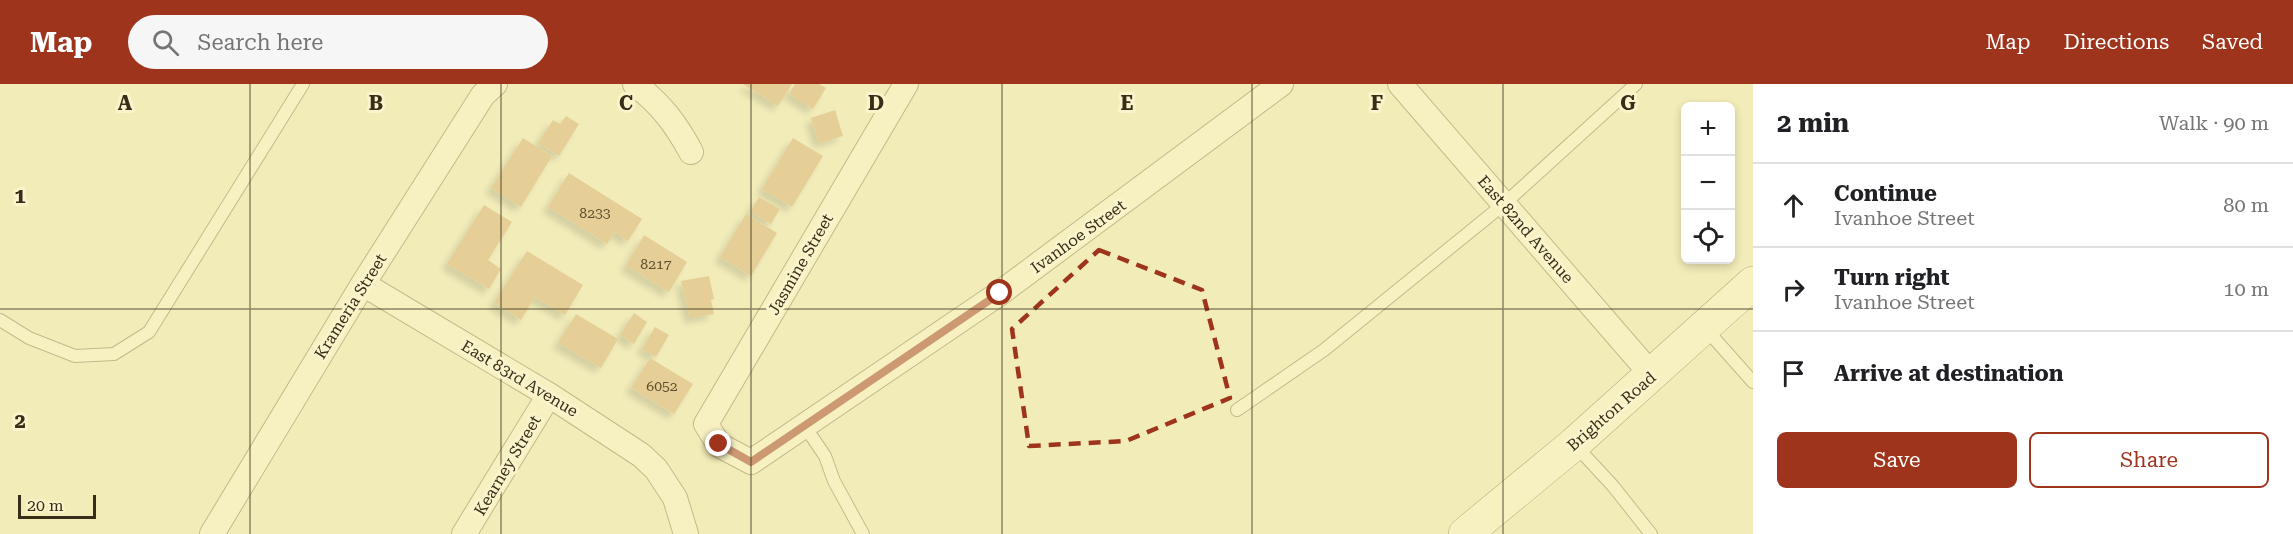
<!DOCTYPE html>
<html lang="en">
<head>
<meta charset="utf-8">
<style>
  :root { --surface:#fff; --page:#f6f6f6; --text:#202124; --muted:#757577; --line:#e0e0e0; --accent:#9f341d }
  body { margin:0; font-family:"Roboto Serif",serif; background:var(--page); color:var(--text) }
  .controls { position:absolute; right:18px; top:18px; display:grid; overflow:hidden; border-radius:9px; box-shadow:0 3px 9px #0003 }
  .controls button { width:54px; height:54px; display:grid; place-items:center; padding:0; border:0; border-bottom:2px solid var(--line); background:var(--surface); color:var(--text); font:30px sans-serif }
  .scale { position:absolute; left:18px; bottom:15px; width:78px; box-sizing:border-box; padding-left:6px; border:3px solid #372d19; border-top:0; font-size:16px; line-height:21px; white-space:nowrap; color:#372d19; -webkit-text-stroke:4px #f9f4ca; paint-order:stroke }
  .stop { position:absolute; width:18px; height:18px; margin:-14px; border:4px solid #9f341d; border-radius:50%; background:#fff }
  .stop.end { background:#9f341d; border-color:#fff; box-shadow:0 2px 6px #0008 }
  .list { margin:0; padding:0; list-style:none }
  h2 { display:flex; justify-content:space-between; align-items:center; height:78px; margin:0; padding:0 24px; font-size:26px }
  h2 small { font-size:20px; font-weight:400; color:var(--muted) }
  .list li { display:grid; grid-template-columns:39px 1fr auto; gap:18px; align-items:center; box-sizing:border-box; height:84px; padding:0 24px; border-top:2px solid var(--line) }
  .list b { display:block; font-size:22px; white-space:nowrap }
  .list p { margin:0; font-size:20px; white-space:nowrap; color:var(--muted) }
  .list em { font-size:20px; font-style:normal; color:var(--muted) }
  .actions { display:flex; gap:12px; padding:18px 24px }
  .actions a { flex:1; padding:14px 0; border:2px solid var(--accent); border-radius:9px; text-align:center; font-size:21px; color:var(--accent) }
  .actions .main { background:var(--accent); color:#fff }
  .icon { flex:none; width:33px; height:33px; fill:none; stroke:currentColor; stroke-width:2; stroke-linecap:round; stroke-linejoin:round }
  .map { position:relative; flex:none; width:1753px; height:450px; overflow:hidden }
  header { display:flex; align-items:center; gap:36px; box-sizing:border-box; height:84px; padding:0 30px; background:var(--accent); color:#fff }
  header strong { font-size:28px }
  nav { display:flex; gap:33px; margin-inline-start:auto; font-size:21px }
  .search { width:420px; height:54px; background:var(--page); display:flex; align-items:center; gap:15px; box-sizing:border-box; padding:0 21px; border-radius:33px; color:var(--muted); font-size:22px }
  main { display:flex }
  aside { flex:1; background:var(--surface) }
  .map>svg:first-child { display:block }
  .building { fill:#d4ab6b; filter:url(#shadow) }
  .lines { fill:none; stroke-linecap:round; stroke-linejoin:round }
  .lane-casing { stroke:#8a7b52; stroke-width:14 }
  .street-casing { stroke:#8a7b52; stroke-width:26 }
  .secondary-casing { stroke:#6b5b36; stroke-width:34 }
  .lane { stroke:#fcf7cd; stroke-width:12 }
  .street { stroke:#fcf7cd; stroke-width:24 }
  .secondary { stroke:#fcf7cd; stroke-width:33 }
  .route { stroke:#9f341d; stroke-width:8 }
  .marked { fill:none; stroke:#9f341d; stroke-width:4.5; stroke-dasharray:12 8; stroke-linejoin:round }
  .grid { fill:none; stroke:#372d19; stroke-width:1.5; stroke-opacity:0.55 }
  .labels { text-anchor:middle; stroke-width:6; stroke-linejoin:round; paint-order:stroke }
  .number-label { font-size:14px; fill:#5e4c2e }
  .street-label { font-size:16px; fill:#372d19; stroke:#f9f4ca }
  .grid-label { font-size:20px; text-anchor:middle; font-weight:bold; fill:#372d19; stroke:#f9f4ca; stroke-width:6; stroke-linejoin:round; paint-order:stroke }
</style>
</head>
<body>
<header>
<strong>Map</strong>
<div class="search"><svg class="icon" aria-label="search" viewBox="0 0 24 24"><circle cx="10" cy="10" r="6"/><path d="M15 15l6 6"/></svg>Search here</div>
<nav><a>Map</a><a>Directions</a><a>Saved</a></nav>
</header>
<main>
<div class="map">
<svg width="1753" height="450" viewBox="0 0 1753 450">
  <defs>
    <filter id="shadow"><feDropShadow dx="-5.5" dy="5.5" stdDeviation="3" flood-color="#0004"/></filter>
  </defs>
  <rect width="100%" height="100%" fill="#f2ecb9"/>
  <path class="building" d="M743,0H792L778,22Z
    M795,0H819L826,4L813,25L789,10Z
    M835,26L843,52L819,59L811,34Z
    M566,32L579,40L559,72L538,59L553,36L560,40Z
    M523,54L552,72L521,123L491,104Z
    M793,54L823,72L792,123L762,105Z
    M569,89L642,135L628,157L615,148L607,160L548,123Z
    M759,113L780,125L771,140L750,128Z
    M484,121L512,138L488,176L501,185L489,205L447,180Z
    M746,130L777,149L751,192L720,173Z
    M644,151L687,178L669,208L626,182Z
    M527,167L583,201L565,231L535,213L521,236L494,219Z
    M709,192L714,215L711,216L714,230L690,234L681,197Z
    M634,229L647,238L634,260L620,251Z
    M576,230L618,255L601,284L558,259Z
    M655,243L669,251L656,273L642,265Z
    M650,274L693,300L674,330L631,304Z"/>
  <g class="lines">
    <defs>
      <path id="lane" d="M0,236L29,254L75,272L114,270L149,248L303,0
        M1705,244L1753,298
        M1237,326L1324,266L1504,120L1636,0
        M804,341L825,372L834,397L863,450
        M1575,361L1613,402L1651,450"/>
      <path id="street" d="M635,0C661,21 675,38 691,68
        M906,0L706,340L719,361L751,378L1000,209L1281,0
        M1400,0L1652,291
        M363,200L549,311L641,371L656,385L675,414L686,450
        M212,450L363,200L483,11L495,0
        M464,450L549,311"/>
      <path id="secondary" d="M1465,450L1574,360L1753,199"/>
    </defs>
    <use href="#lane" class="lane-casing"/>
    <use href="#street" class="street-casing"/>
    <use href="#secondary" class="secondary-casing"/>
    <use href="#lane" class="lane"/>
    <use href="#street" class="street"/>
    <use href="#secondary" class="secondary"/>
  </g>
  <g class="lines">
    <path class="route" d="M719,360L751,378L1000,209"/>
  </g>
  <path d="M0 0H1753V450H0ZM1099,166L1202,206L1230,314L1126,357L1029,362L1012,245Z" fill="#f2ecb9" fill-opacity=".55" fill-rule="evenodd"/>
  <path class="marked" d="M1099,166L1202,206L1230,314L1126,357L1029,362L1012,245Z"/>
  <path class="grid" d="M250,0V450M501,0V450M751,0V450M1002,0V450M1252,0V450M1503,0V450M0,225H1753"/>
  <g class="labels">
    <g class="number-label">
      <text x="595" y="134">8233</text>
      <text x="656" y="185">8217</text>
      <text x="662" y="307">6052</text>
    </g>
    <g class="street-label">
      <text transform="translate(1526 145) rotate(49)" y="6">East 82nd Avenue</text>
      <text transform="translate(1078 152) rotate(-36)" y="6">Ivanhoe Street</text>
      <text transform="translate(800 180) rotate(-60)" y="6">Jasmine Street</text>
      <text transform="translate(350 222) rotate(-58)" y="6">Krameria Street</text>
      <text transform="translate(520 294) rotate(31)" y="6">East 83rd Avenue</text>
      <text transform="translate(1611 327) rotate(-41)" y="6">Brighton Road</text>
      <text transform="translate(507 381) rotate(-59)" y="6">Kearney Street</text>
    </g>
  </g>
  <g class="grid-label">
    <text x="125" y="26">A</text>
    <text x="376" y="26">B</text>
    <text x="626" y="26">C</text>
    <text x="876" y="26">D</text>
    <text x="1127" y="26">E</text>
    <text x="1377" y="26">F</text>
    <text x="1628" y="26">G</text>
    <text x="20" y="119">1</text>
    <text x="20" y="344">2</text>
  </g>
</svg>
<div class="controls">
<button>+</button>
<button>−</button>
<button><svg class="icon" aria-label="locate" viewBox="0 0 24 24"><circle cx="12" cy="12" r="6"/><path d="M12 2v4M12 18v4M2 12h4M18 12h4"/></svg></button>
</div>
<div class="scale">20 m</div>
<div class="stop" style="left:1000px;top:209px"></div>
<div class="stop end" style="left:719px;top:360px"></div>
</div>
<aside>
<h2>2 min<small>Walk · 90 m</small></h2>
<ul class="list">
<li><svg class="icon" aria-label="ahead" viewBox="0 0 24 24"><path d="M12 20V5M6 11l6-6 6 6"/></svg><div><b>Continue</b><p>Ivanhoe Street</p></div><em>80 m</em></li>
<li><svg class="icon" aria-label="right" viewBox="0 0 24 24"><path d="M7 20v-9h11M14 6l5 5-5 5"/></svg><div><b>Turn right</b><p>Ivanhoe Street</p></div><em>10 m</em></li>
<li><svg class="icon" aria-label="arrive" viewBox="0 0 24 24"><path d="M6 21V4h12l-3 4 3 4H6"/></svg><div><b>Arrive at destination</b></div></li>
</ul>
<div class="actions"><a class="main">Save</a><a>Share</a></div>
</aside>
</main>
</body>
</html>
